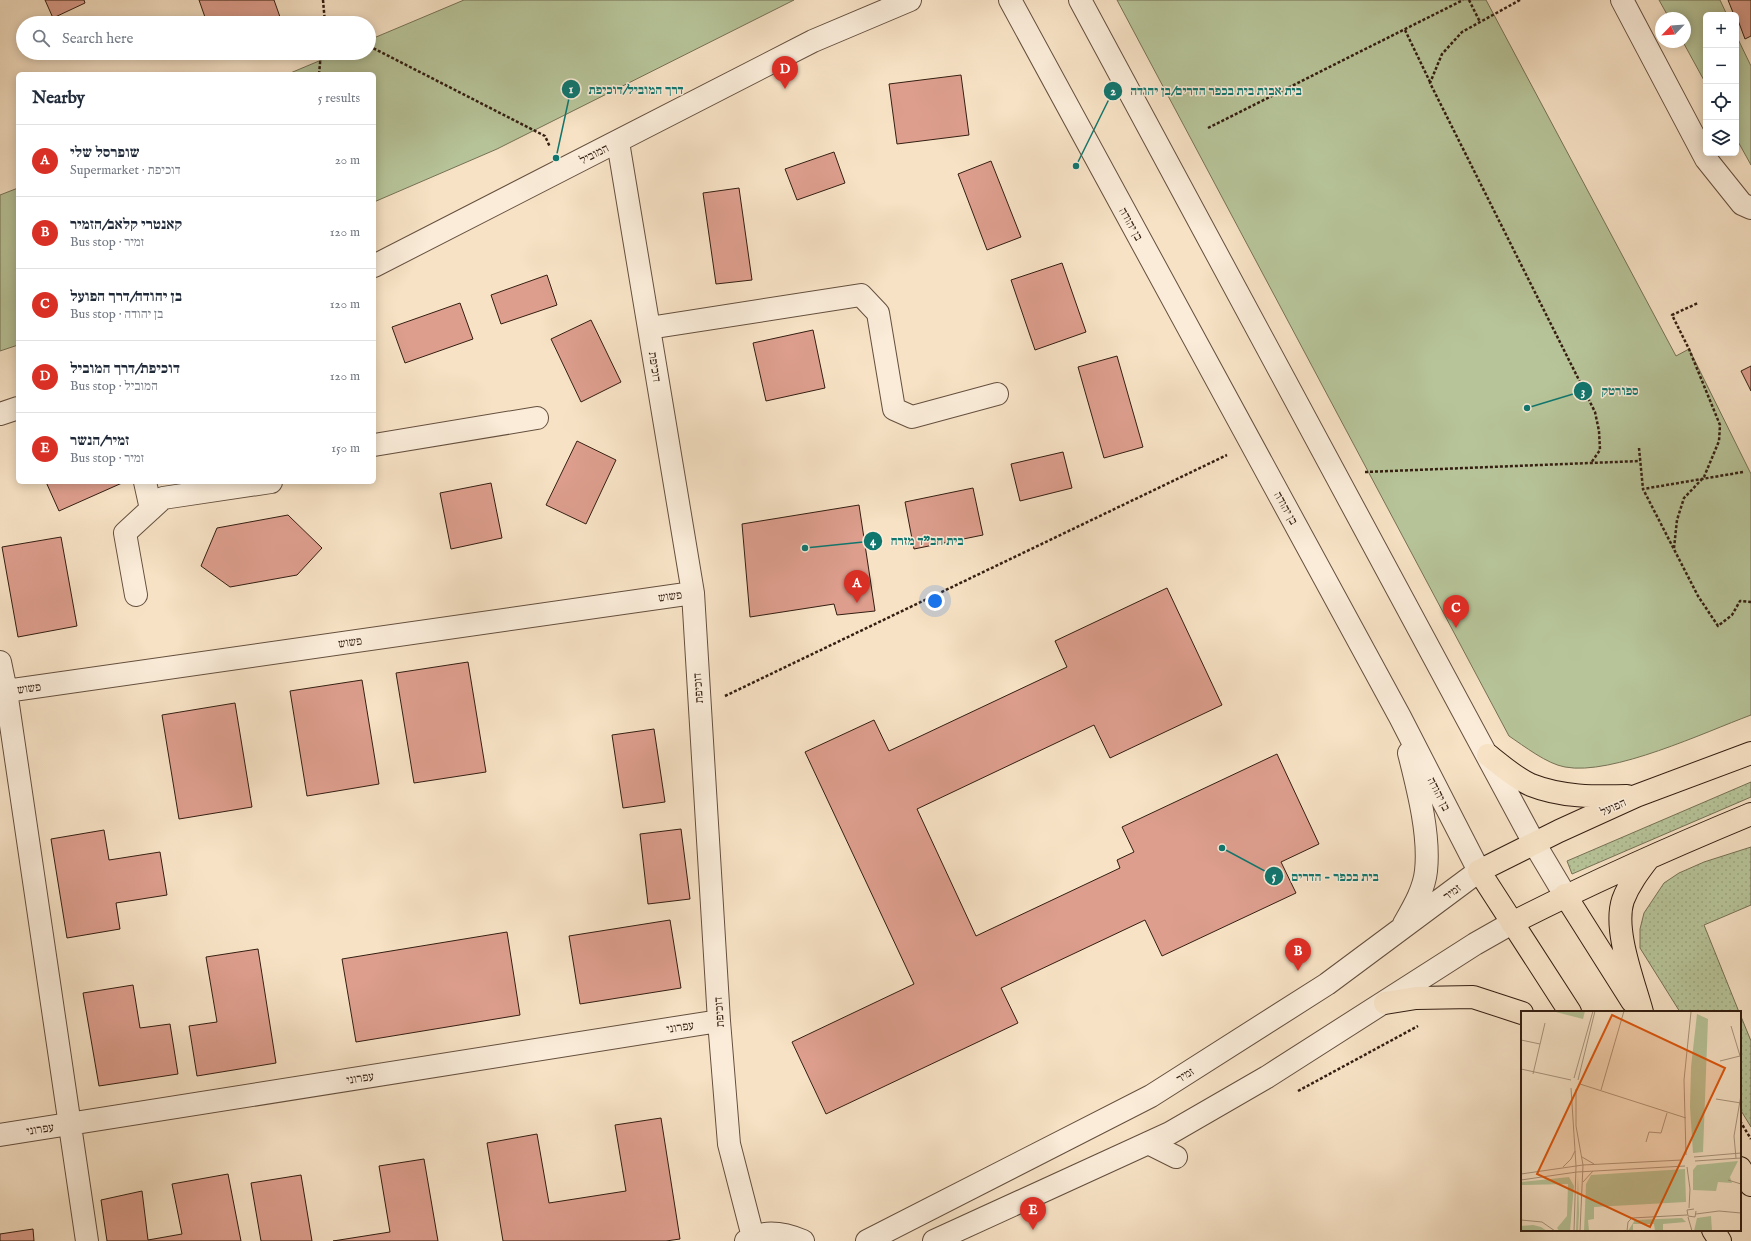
<!DOCTYPE html>
<html lang="en">
<head>
<meta charset="utf-8">
<style>
  :root { --surface:#fff; --page:#f6f6f7; --text:#1f2937; --muted:#747a83; --line:#e0e1e3; --accent:#d93025 }
  body { margin:0; font-family:"IM FELL English","Frank Ruhl Libre",serif; background:var(--page); color:var(--text) }
  .controls { position:absolute; right:12px; top:12px; display:grid; overflow:hidden; border-radius:6px; box-shadow:0 2px 10px #0003 }
  .controls button { width:36px; height:36px; display:grid; place-items:center; padding:0; border:0; border-bottom:1px solid var(--line); background:var(--surface); color:var(--text); font:20px sans-serif }
  .compass { position:absolute; left:1655px; top:12px; width:36px; height:36px; border-radius:50%; background:var(--surface); box-shadow:0 2px 10px #0003; rotate:245deg }
  .you { position:absolute; left:935px; top:601px; width:14px; height:14px; margin:-10px; border:3px solid #fff; border-radius:50%; background:#1a73e8; box-shadow:0 0 0 6px #1a73e833 }
  .badge { display:grid; place-items:center; width:26px; height:26px; border-radius:50%; background:var(--accent); color:#fff; font-size:13px; font-weight:700 }
  .pin { position:absolute; translate:-50% -33px; filter:drop-shadow(0 1px 2px #0008) }
  .pin::after { content:''; position:absolute; top:21px; width:14px; height:12px; background:inherit; clip-path:polygon(0 0,100% 0,50% 100%) }
  .list { margin:0; padding:0; list-style:none }
  h2 { display:flex; justify-content:space-between; align-items:center; height:52px; margin:0; padding:0 16px; font-size:17px }
  h2 small { font-size:13px; font-weight:400; color:var(--muted) }
  .list li { display:grid; grid-template-columns:26px 1fr auto; gap:12px; align-items:center; box-sizing:border-box; height:72px; padding:0 16px; border-top:1px solid var(--line) }
  .list b { display:block; font-size:15px; white-space:nowrap }
  .list p { margin:0; font-size:13px; white-space:nowrap; color:var(--muted) }
  .list em { font-size:13px; font-style:normal; color:var(--muted) }
  .icon { flex:none; width:22px; height:22px; fill:none; stroke:currentColor; stroke-width:2; stroke-linecap:round; stroke-linejoin:round }
  .map { position:relative; flex:none; width:1751px; height:1241px; overflow:hidden }
  .search { position:absolute; background:var(--surface); box-shadow:0 2px 10px #0003; left:16px; top:16px; width:360px; height:44px; display:flex; align-items:center; gap:10px; box-sizing:border-box; padding:0 14px; border-radius:22px; color:var(--muted); font-size:15px }
  .panel { position:absolute; background:var(--surface); box-shadow:0 2px 10px #0003; left:16px; top:72px; width:360px; height:412px; border-radius:6px }
  .map>svg:first-child { display:block }
  .grass { fill:url(#grass-dots); stroke:#767155 }
  .park { fill:#b7c499; stroke:#767155 }
  .building { fill:#dd9e8d; stroke:#341e11 }
  .lines { fill:none; stroke-linecap:round; stroke-linejoin:round }
  .minor-casing { stroke:#654f3e; stroke-width:24 }
  .major-casing { stroke:#341e11; stroke-width:24 }
  .path { stroke:#341e11; stroke-width:2.5; stroke-dasharray:3 2; stroke-linecap:butt }
  .minor { stroke:#faecd9; stroke-width:22 }
  .major { stroke:#f7e2c5; stroke-width:22 }
  .labels { text-anchor:middle; stroke-width:3; stroke-linejoin:round; paint-order:stroke }
  .street-label { font-size:12px; fill:#341e11; stroke:#faecd9 }
  .inset-road { fill:none; stroke:#a9947d; stroke-width:1 }
  .view { fill:#df560c; fill-opacity:0.15; stroke:#df560c; stroke-width:2 }
  .inset-edge { fill:none; stroke:#341e11; stroke-width:2 }
  .leader { fill:none; stroke:#0f766e; stroke-width:1.5 }
  .callout-dot { fill:#0f766e; stroke:#faecd9; stroke-width:1.5 }
  .mark-label { font-size:12px; text-anchor:middle; font-weight:bold; fill:#fff }
  .callout-label { font-size:13px; text-anchor:middle; font-weight:bold; fill:#0f766e; stroke:#faecd9; stroke-width:3; stroke-linejoin:round; paint-order:stroke }
</style>
</head>
<body>
<div class="map">
<svg width="1751" height="1241" viewBox="0 0 1751 1241">
  <defs>
    <pattern id="grass-dots" width="8" height="8" patternUnits="userSpaceOnUse"><rect width="8" height="8" fill="#b7c499"/><path d="M2 2h.1M6 6h.1" fill="none" stroke="#9ea883" stroke-width="1.8" stroke-linecap="round"/></pattern>
  </defs>
  <rect width="100%" height="100%" fill="#f7e2c5"/>
  <filter id="stains"><feTurbulence type="fractalNoise" baseFrequency=".005" numOctaves="4"/><feColorMatrix values="0 0 0 0 .2 0 0 0 0 .09 0 0 0 0 .02 0 0 0 .5 -.17"/></filter>
  <radialGradient id="worn" r=".72"><stop offset=".6" stop-color="#630" stop-opacity="0"/><stop offset="1" stop-color="#630" stop-opacity=".3"/></radialGradient>
  <path class="grass" d="M1751,782V797L1572,874L1567,861Z
    M1751,847V905L1704,925L1739,1012H1680L1640,948V929L1644,913L1664,883L1679,873L1704,862Z
    M1740,1014L1751,1041V1127L1740,1109Z"/>
  <path class="park" d="M464,0H794L497,149L374,202V74H288L338,53H369V40Z
    M1117,0H1486L1676,356L1689,349L1751,474V715C1705,732 1612,776 1565,767C1547,764 1524,746 1509,736Z
    M1659,0H1720L1727,15H1706V84L1683,42H1685V18H1669Z
    M1736,35L1751,66V165L1736,138Z
    M18,188V345L0,351V195Z"/>
  <path class="building" d="M45,0H84L85,3L53,18Z
    M199,0H274L280,17L262,23H207Z
    M1728,0H1751V36L1745,39L1736,15H1734Z
    M961,75L969,135L897,144L889,84Z
    M834,152L845,183L797,200L785,169Z
    M991,161L1021,237L987,250L958,174Z
    M739,188L752,280L716,284L703,193Z
    M1062,263L1086,332L1035,350L1011,280Z
    M547,275L557,305L501,324L491,295Z
    M460,303L473,339L405,363L392,327Z
    M591,320L621,382L581,402L551,339Z
    M813,330L825,388L766,401L753,343Z
    M1117,356L1143,447L1104,458L1078,367Z
    M1751,366V391L1741,371Z
    M577,441L616,460L586,524L546,505Z
    M1063,452L1072,488L1020,501L1011,464Z
    M46,482H122V483L59,511Z
    M491,483L502,538L451,549L440,493Z
    M973,488L983,535L914,549L905,502Z
    M859,505L875,611L837,615L834,604L750,617L742,524Z
    M288,515L322,548L297,575L230,587L201,566L217,528Z
    M61,537L77,626L18,637L2,547Z
    M1167,588L1222,705L1110,758L1094,725L917,809L976,936L1120,868L1117,860L1134,852L1122,827L1277,754L1319,844L1281,862L1296,893L1162,956L1145,920L1001,988L1018,1023L826,1114L792,1042L914,984L805,752L874,720L889,751L1067,667L1055,641Z
    M468,662L486,772L414,783L396,673Z
    M362,680L379,784L307,796L290,691Z
    M235,703L252,807L179,819L162,715Z
    M654,729L665,802L623,808L612,735Z
    M681,829L690,899L648,904L640,834Z
    M104,830L109,860L160,852L167,895L116,903L120,929L67,938L51,839Z
    M670,920L681,988L580,1004L569,936Z
    M507,932L520,1015L356,1042L342,959Z
    M258,949L276,1063L197,1076L189,1026L217,1022L206,957Z
    M133,985L140,1028L170,1024L178,1074L99,1086L83,993Z
    M661,1118L680,1239L666,1241H503L487,1143L537,1134L549,1203L626,1191L615,1125Z
    M424,1159L438,1241H333L390,1232L379,1166Z
    M228,1174L241,1241H107L101,1200L142,1191L148,1240L182,1234L172,1184Z
    M301,1175L312,1241H261L251,1183Z
    M33,1229L34,1241H0V1234Z"/>
  <g class="lines">
    <defs>
      <path id="minor" d="M1080,0L1534,843L1565,895
        M1622,0L1706,159L1742,204L1751,208
        M618,142L693,593L719,1021L729,1144L753,1237
        M374,266L813,41L910,0
        M649,328L861,295L878,313L894,409L912,417L997,394
        M0,414L18,408
        M374,445L537,418
        M145,482L151,509
        M136,595L125,533L163,498L271,482
        M0,662L6,691L87,1241
        M6,691L693,593
        M1404,924C1413,908 1424,890 1426,871C1430,835 1418,789 1409,753
        M0,1135L719,1021
        M1148,1143L1176,1157
        M746,1241C764,1229 784,1233 803,1241
        M867,1241L1151,1096L1327,984L1479,871L1400,717L1010,0
        M934,1241L1170,1133L1267,1077L1475,944L1512,923"/>
      <path id="major" d="M1488,755C1501,765 1515,778 1531,785C1561,797 1595,797 1627,796
        M1565,895L1632,1001
        M1512,923C1590,883 1669,848 1751,814
        M1385,1003L1416,998L1473,997L1522,1013
        M1570,1012L1479,871L1559,831L1636,796L1751,753
        M1642,1012C1634,982 1613,930 1623,900C1629,884 1639,871 1649,858
        M1740,1168L1751,1185
        M1713,1230L1720,1241"/>
    </defs>
    <use href="#minor" class="minor-casing"/>
    <use href="#major" class="major-casing"/>
    <path class="path" d="M323,0L325,23
      M1469,0L1480,22
      M1520,0L1462,32L1442,54L1430,83L1595,412L1599,431L1600,450L1591,463
      M1405,30L1430,82
      M369,46L545,136L550,147
      M319,74L321,53
      M1208,128L1463,0
      M1639,448L1643,489
      M1365,472L1640,461
      M1743,472L1643,489L1698,596L1718,626L1732,615L1740,601L1751,602
      M1674,548L1677,520L1684,498L1704,477L1719,441L1720,425L1689,349L1672,315L1698,303
      M725,696L1227,455
      M1298,1091L1418,1026
      M1740,1121L1751,1139"/>
    <use href="#minor" class="minor"/>
    <use href="#major" class="major"/>
  </g>
  <g class="labels">
    <g class="street-label">
      <text transform="translate(594 154) rotate(-27)" y="4">המוביל</text>
      <text transform="translate(1131 224) rotate(61)" y="4">בן יהודה</text>
      <text transform="translate(655 367) rotate(81)" y="4">דוכיפת</text>
      <text transform="translate(1286 508) rotate(61)" y="4">בן יהודה</text>
      <text transform="translate(670 596) rotate(-8)" y="4">פשוש</text>
      <text transform="translate(350 642) rotate(-8)" y="4">פשוש</text>
      <text transform="translate(29 688) rotate(-8)" y="4">פשוש</text>
      <text transform="translate(698 688) rotate(-94)" y="4">דוכיפת</text>
      <text transform="translate(1439 794) rotate(63)" y="4">בן יהודה</text>
      <text transform="translate(1613 807) rotate(-24)" y="4">הפועל</text>
      <text transform="translate(1452 892) rotate(-37)" y="4">זמיר</text>
      <text transform="translate(719 1012) rotate(-94)" y="4">דוכיפת</text>
      <text transform="translate(680 1027) rotate(-9)" y="4">עפרוני</text>
      <text transform="translate(1185 1075) rotate(-32)" y="4">זמיר</text>
      <text transform="translate(360 1078) rotate(-9)" y="4">עפרוני</text>
      <text transform="translate(40 1129) rotate(-9)" y="4">עפרוני</text>
    </g>
  </g>
  <g transform="translate(1521 1011)">
    <rect width="220" height="220" fill="#f7e2c5"/>
    <path d="M57,163L58,202L57,220H55ZM48,166L53,175L49,220H38L36,217L46,205L47,173L0,174V171Z" fill="#b7c499"/>
    <path d="M31,0H64L62,8ZM176,3L187,8L182,141L172,142L169,96L170,56ZM217,150L209,166L211,172L197,171L195,180L172,179V159L176,154ZM164,158L165,191L73,196V208L67,209L68,220H63L65,173L70,164ZM190,205L191,220H173L176,207ZM161,207L165,211L142,213V220H134L133,213H112V220H107L114,209ZM12,214L20,216L26,220H0V215Z" fill="#b7c499"/>
    <path class="inset-road" d="M210,15L220,48M0,29L19,33M199,50L219,45M0,58L50,69M12,63L24,12M53,67L72,0M57,69L74,0M59,73L165,107M50,77L55,155M55,78V115L62,154L161,149M80,79L103,0M195,88L220,92M125,131L128,121L140,122L146,102M165,144L163,69L170,1M61,146L73,153M173,146L220,142M215,147L213,125L220,84M174,150L220,147M42,156L50,148L54,140M166,156L169,178L168,197M56,161L164,155M0,163L62,154L59,220M0,169L56,161M207,169L220,173M62,171L72,160M173,198L166,199L167,205L174,206L175,200M175,203L198,200L220,202M167,206L171,220M0,209L21,211L34,220M53,220L55,155M106,220L107,211L111,207L166,204"/>
    <path class="view" d="M91,4L204,57L129,216L16,163Z"/>
    <rect width="220" height="220" class="inset-edge"/>
  </g>
  <path class="leader" d="M556 158L571 89M1076 166L1113 91M1527 408L1583 391M805 548L873 541M1222 848L1274 876"/>
  <g class="callout-dot">
    <circle cx="556" cy="158" r="4"/>
    <circle cx="1076" cy="166" r="4"/>
    <circle cx="1527" cy="408" r="4"/>
    <circle cx="805" cy="548" r="4"/>
    <circle cx="1222" cy="848" r="4"/>
    <circle cx="571" cy="89" r="10"/>
    <circle cx="1113" cy="91" r="10"/>
    <circle cx="1583" cy="391" r="10"/>
    <circle cx="873" cy="541" r="10"/>
    <circle cx="1274" cy="876" r="10"/>
  </g>
  <g class="mark-label">
    <text x="571" y="93">1</text>
    <text x="1113" y="95">2</text>
    <text x="1583" y="395">3</text>
    <text x="873" y="545">4</text>
    <text x="1274" y="880">5</text>
  </g>
  <g class="callout-label">
    <text x="636" y="94">דרך המוביל/דוכיפת</text>
    <text x="1216" y="95">בית אבות בית בכפר הדרים/בן יהודה</text>
    <text x="1620" y="395">ספורטק</text>
    <text x="927" y="545">בית חב"ד מזרח</text>
    <text x="1335" y="881">בית בכפר - הדרים</text>
  </g>
  <rect width="100%" height="100%" filter="url(#stains)"/>
  <rect width="100%" height="100%" fill="url(#worn)"/>
</svg>
<div class="controls">
<button>+</button>
<button>−</button>
<button><svg class="icon" aria-label="locate" viewBox="0 0 24 24"><circle cx="12" cy="12" r="6"/><path d="M12 2v4M12 18v4M2 12h4M18 12h4"/></svg></button>
<button><svg class="icon" aria-label="layers" viewBox="0 0 24 24"><path d="M12 4l9 5-9 5-9-5zM3 14l9 5 9-5"/></svg></button>
</div>
<svg class="compass" viewBox="-18 -18 36 36"><path d="M0-13l5 13h-10z" fill="#e53935"/><path d="M0 13l5-13h-10z" fill="#747a83"/></svg>
<div class="you"></div>
<div class="pin badge" style="left:857px;top:603px">A</div>
<div class="pin badge" style="left:1298px;top:971px">B</div>
<div class="pin badge" style="left:1456px;top:628px">C</div>
<div class="pin badge" style="left:785px;top:89px">D</div>
<div class="pin badge" style="left:1033px;top:1230px">E</div>
<div class="search"><svg class="icon" aria-label="search" viewBox="0 0 24 24"><circle cx="10" cy="10" r="6"/><path d="M15 15l6 6"/></svg>Search here</div>
<section class="panel">
<h2>Nearby<small>5 results</small></h2>
<ul class="list">
<li><span class="badge">A</span><div><b>שופרסל שלי</b><p>Supermarket · דוכיפת</p></div><em>20 m</em></li>
<li><span class="badge">B</span><div><b>קאנטרי קלאב/הזמיר</b><p>Bus stop · זמיר</p></div><em>120 m</em></li>
<li><span class="badge">C</span><div><b>בן יהודה/דרך הפועל</b><p>Bus stop · בן יהודה</p></div><em>120 m</em></li>
<li><span class="badge">D</span><div><b>דוכיפת/דרך המוביל</b><p>Bus stop · המוביל</p></div><em>120 m</em></li>
<li><span class="badge">E</span><div><b>זמיר/הנשר</b><p>Bus stop · זמיר</p></div><em>150 m</em></li>
</ul>
</section>
</div>
</body>
</html>
